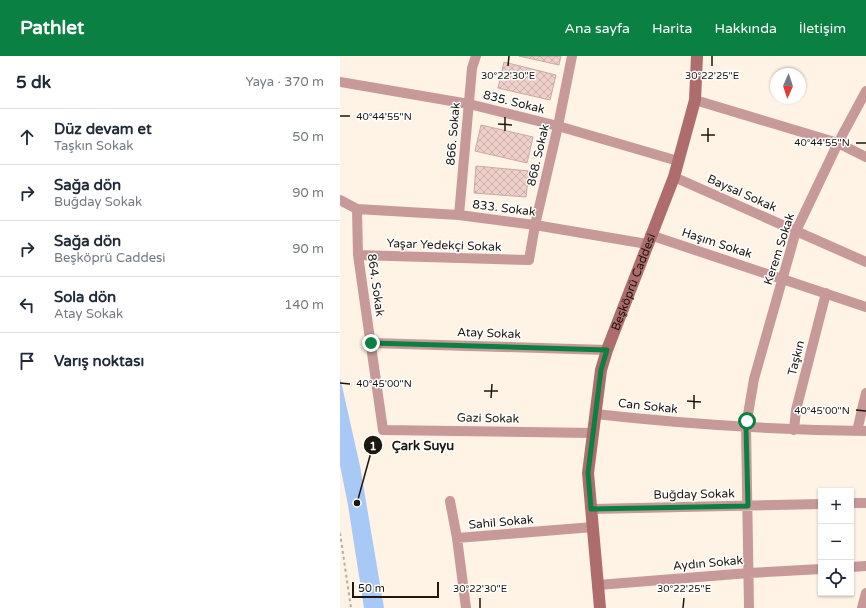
<!DOCTYPE html>
<html lang="tr">
<head>
<meta charset="utf-8">
<style>
  :root { --surface:#fff; --page:#f2f2f3; --text:#1f2937; --muted:#747a83; --line:#e0e1e3; --accent:#0b8043 }
  body { margin:0; font-family:"Varela Round",sans-serif; background:var(--page); color:var(--text) }
  .controls { position:absolute; right:12px; bottom:12px; display:grid; overflow:hidden; border-radius:0px; box-shadow:0 1px 3px #0004 }
  .controls button { width:36px; height:36px; display:grid; place-items:center; padding:0; border:0; border-bottom:1px solid var(--line); background:var(--surface); color:var(--text); font:20px sans-serif }
  .compass { position:absolute; left:430px; top:12px; width:36px; height:36px; border-radius:50%; background:var(--surface); box-shadow:0 1px 3px #0004; rotate:183deg }
  .scale { position:absolute; left:12px; bottom:10px; width:87px; box-sizing:border-box; padding-left:4px; border:2px solid #1d170f; border-top:0; font-size:11px; line-height:14px; white-space:nowrap; color:#1d170f; -webkit-text-stroke:3px #fff; paint-order:stroke }
  .stop { position:absolute; width:12px; height:12px; margin:-9px; border:3px solid #0b8043; border-radius:50%; background:#fff }
  .stop.end { background:#0b8043; border-color:#fff; box-shadow:0 1px 4px #0008 }
  .list { margin:0; padding:0; list-style:none }
  h2 { display:flex; justify-content:space-between; align-items:center; height:52px; margin:0; padding:0 16px; font-size:17px }
  h2 small { font-size:13px; font-weight:400; color:var(--muted) }
  .list li { display:grid; grid-template-columns:26px 1fr auto; gap:12px; align-items:center; box-sizing:border-box; height:56px; padding:0 16px; border-top:1px solid var(--line) }
  .list b { display:block; font-size:15px; white-space:nowrap }
  .list p { margin:0; font-size:13px; white-space:nowrap; color:var(--muted) }
  .list em { font-size:13px; font-style:normal; color:var(--muted) }
  .icon { flex:none; width:22px; height:22px; fill:none; stroke:currentColor; stroke-width:2; stroke-linecap:round; stroke-linejoin:round }
  .map { position:relative; flex:none; width:526px; height:552px; overflow:hidden }
  header { display:flex; align-items:center; gap:24px; box-sizing:border-box; height:56px; padding:0 20px; background:var(--accent); color:#fff }
  header strong { font-size:19px }
  nav { display:flex; gap:22px; margin-inline-start:auto; font-size:14px }
  main { display:flex }
  aside { flex:1; background:var(--surface) }
  .map>svg:first-child { display:block }
  .water { fill:#a8c8f6 }
  .building { fill:url(#building-cross-hatch); stroke:#c8aaa4 }
  .lines { fill:none; stroke-linecap:round; stroke-linejoin:round }
  .path { stroke:#b7aea2; stroke-width:2; stroke-dasharray:3 3; stroke-linecap:butt }
  .street { stroke:#c89999; stroke-width:10 }
  .secondary { stroke:#ae6c6d; stroke-width:12 }
  .route { stroke:#0b8043; stroke-width:5 }
  .ticks { fill:none; stroke:#1d170f; stroke-width:1.5 }
  .labels { text-anchor:middle; stroke-width:3; stroke-linejoin:round; paint-order:stroke }
  .street-label { font-size:12px; fill:#1d170f; stroke:#fff }
  .ticks-label { font-size:10px; text-anchor:middle; fill:#1d170f; stroke:#fff; stroke-width:3; stroke-linejoin:round; paint-order:stroke }
  .leader { fill:none; stroke:#1d170f; stroke-width:1.5 }
  .callout-dot { fill:#1d170f; stroke:#fff; stroke-width:1.5 }
  .mark-label { font-size:12px; text-anchor:middle; font-weight:bold; fill:#fff }
  .callout-label { font-size:13px; text-anchor:middle; font-weight:bold; fill:#1d170f; stroke:#fff; stroke-width:3; stroke-linejoin:round; paint-order:stroke }
</style>
</head>
<body>
<header>
<strong>Pathlet</strong>
<nav><a>Ana sayfa</a><a>Harita</a><a>Hakkında</a><a>İletişim</a></nav>
</header>
<main>
<aside>
<h2>5 dk<small>Yaya · 370 m</small></h2>
<ul class="list">
<li><svg class="icon" aria-label="ahead" viewBox="0 0 24 24"><path d="M12 20V5M6 11l6-6 6 6"/></svg><div><b>Düz devam et</b><p>Taşkın Sokak</p></div><em>50 m</em></li>
<li><svg class="icon" aria-label="right" viewBox="0 0 24 24"><path d="M7 20v-9h11M14 6l5 5-5 5"/></svg><div><b>Sağa dön</b><p>Buğday Sokak</p></div><em>90 m</em></li>
<li><svg class="icon" aria-label="right" viewBox="0 0 24 24"><path d="M7 20v-9h11M14 6l5 5-5 5"/></svg><div><b>Sağa dön</b><p>Beşköprü Caddesi</p></div><em>90 m</em></li>
<li><svg class="icon" aria-label="left" viewBox="0 0 24 24"><path d="M17 20v-9H6M10 6l-5 5 5 5"/></svg><div><b>Sola dön</b><p>Atay Sokak</p></div><em>140 m</em></li>
<li><svg class="icon" aria-label="arrive" viewBox="0 0 24 24"><path d="M6 21V4h12l-3 4 3 4H6"/></svg><div><b>Varış noktası</b></div></li>
</ul>
</aside>
<div class="map">
<svg width="526" height="552" viewBox="0 0 526 552">
  <defs>
    <pattern id="building-cross-hatch" width="8" height="8" patternUnits="userSpaceOnUse"><rect width="8" height="8" fill="#eecfc9"/><path d="M0 0l8 8M0 8l8-8" fill="none" stroke="#ccb1ab"/></pattern>
  </defs>
  <rect width="100%" height="100%" fill="#fef3e5"/>
  <path class="water" d="M0,321L20,410L44,552H24L8,449L0,409Z"/>
  <path class="building" d="M179,0H221L219,9Z
    M164,6L216,19L210,44L158,32Z
    M141,69L193,81L187,107L135,95Z
    M136,110L189,115L186,141L134,137Z"/>
  <g class="lines">
    <path class="path" d="M0,477L11,552"/>
    <path class="street" d="M0,26L129,48L218,70L338,105
      M355,44L498,87L526,101
      M334,121L526,206
      M0,144L17,153L18,199L43,374L253,377
      M17,153L119,159L195,169L307,188
      M119,159L132,12L136,0
      M310,179L526,251
      M18,199L189,204L195,169L218,70L232,0
      M31,287L267,294
      M255,358C345,368 435,374 526,375
      M454,374L456,354L486,237
      M517,375L526,337
      M110,445L117,482
      M511,447H526
      M251,453L481,448
      M511,511L526,510
      M258,529L409,517L481,513
      M126,552L117,482L253,471
      M409,552L406,370L414,323L456,175L498,87L526,35
      M522,552L526,537"/>
    <path class="secondary" id="s1" d="M260,552L248,417L261,314L267,294L334,121L355,44L357,0"/>
  </g>
  <g class="lines">
    <path class="route" d="M31,287L267,294L261,314L248,417L251,453L408,450L406,370L407,365"/>
  </g>
  <path class="ticks" d="M168,10L169,0M372,10V0M0,60H10M158,68L172,69M165,75V61M361,79H375M368,86V72M516,87H526M0,327L10,328M144,335H158M151,342L152,328M347,345L361,346M354,353V339M516,354L526,355M140,552V542M343,552L344,542"/>
  <g class="labels">
    <g class="street-label">
      <text transform="translate(174 46) rotate(14)" y="4">835. Sokak</text>
      <text transform="translate(113 78) rotate(-85)" y="4">866. Sokak</text>
      <text transform="translate(198 99) rotate(-77)" y="4">868. Sokak</text>
      <text transform="translate(402 137) rotate(24)" y="4">Baysal Sokak</text>
      <text transform="translate(164 152) rotate(7)" y="4">833. Sokak</text>
      <text transform="translate(377 187) rotate(18)" y="4">Haşım Sokak</text>
      <text transform="translate(104 189) rotate(2)" y="4">Yaşar Yedekçi Sokak</text>
      <text transform="translate(439 193) rotate(-72)" y="4">Kerem Sokak</text>
      <text dy="4" stroke="none"><textPath href="#s1" startOffset="333">Beşköprü Caddesi</textPath></text>
      <text transform="translate(36 229) rotate(82)" y="4">864. Sokak</text>
      <text transform="translate(149 277) rotate(2)" y="4">Atay Sokak</text>
      <text transform="translate(456 302) rotate(-76)" y="4">Taşkın</text>
      <text transform="translate(308 350) rotate(6)" y="4">Can Sokak</text>
      <text transform="translate(148 362) rotate(1)" y="4">Gazi Sokak</text>
      <text transform="translate(354 438) rotate(-1)" y="4">Buğday Sokak</text>
      <text transform="translate(161 466) rotate(-5)" y="4">Sahil Sokak</text>
      <text transform="translate(368 507) rotate(-5)" y="4">Aydın Sokak</text>
    </g>
  </g>
  <g class="ticks-label">
    <text x="168" y="23">30°22'30"E</text>
    <text x="372" y="23">30°22'25"E</text>
    <text x="44" y="64">40°44'55"N</text>
    <text x="482" y="90">40°44'55"N</text>
    <text x="44" y="331">40°45'00"N</text>
    <text x="482" y="358">40°45'00"N</text>
    <text x="140" y="536">30°22'30"E</text>
    <text x="344" y="536">30°22'25"E</text>
  </g>
  <path class="leader" d="M17 447L33 389"/>
  <g class="callout-dot">
    <circle cx="17" cy="447" r="4"/>
    <circle cx="33" cy="389" r="10"/>
  </g>
  <g class="mark-label">
    <text x="33" y="394">1</text>
  </g>
  <g class="callout-label">
    <text x="83" y="394">Çark Suyu</text>
  </g>
</svg>
<div class="controls">
<button>+</button>
<button>−</button>
<button><svg class="icon" aria-label="locate" viewBox="0 0 24 24"><circle cx="12" cy="12" r="6"/><path d="M12 2v4M12 18v4M2 12h4M18 12h4"/></svg></button>
</div>
<svg class="compass" viewBox="-18 -18 36 36"><path d="M0-13l5 13h-10z" fill="#e53935"/><path d="M0 13l5-13h-10z" fill="#747a83"/></svg>
<div class="scale">50 m</div>
<div class="stop" style="left:407px;top:365px"></div>
<div class="stop end" style="left:31px;top:287px"></div>
</div>
</main>
</body>
</html>
